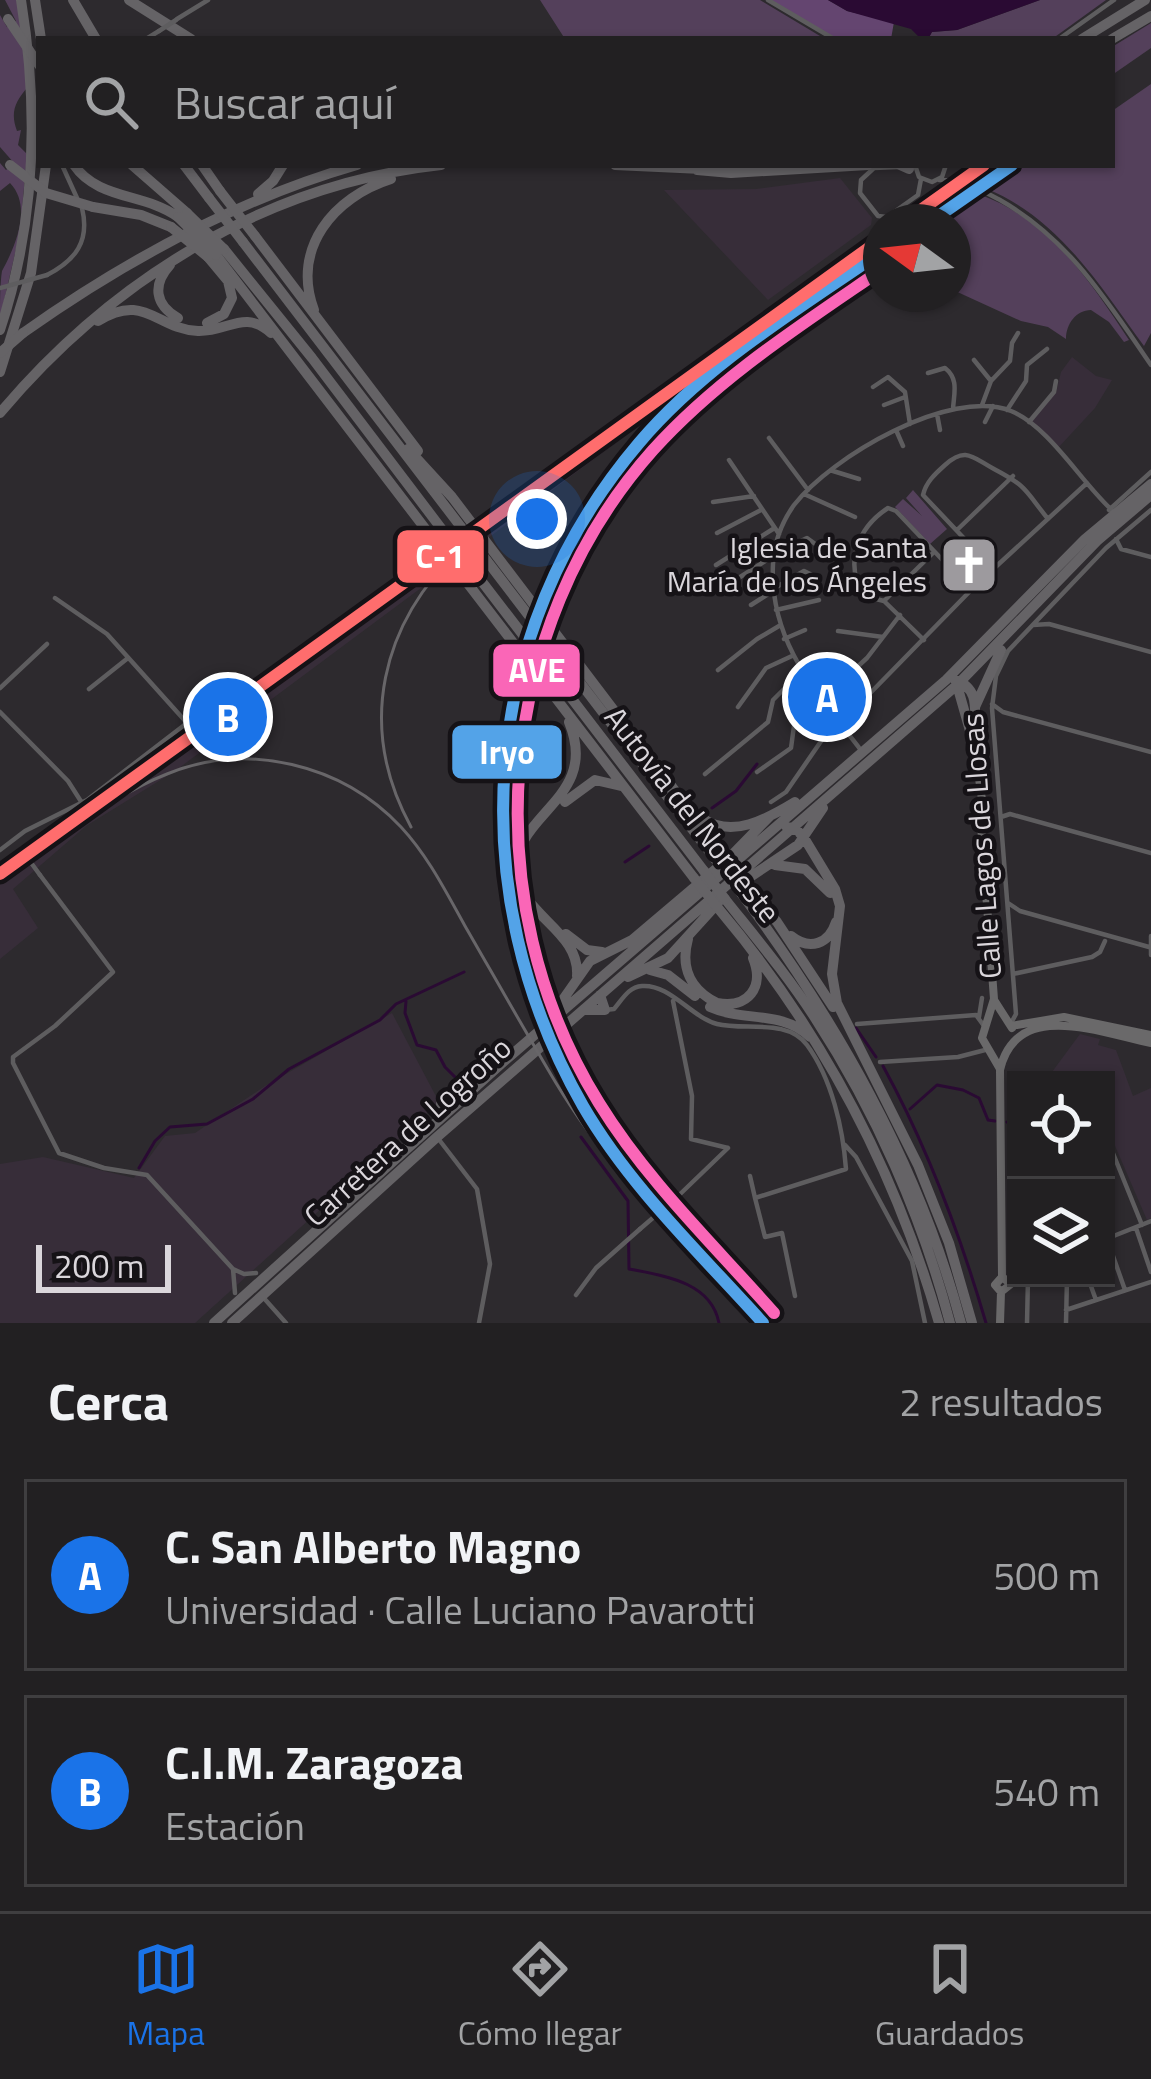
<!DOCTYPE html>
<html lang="es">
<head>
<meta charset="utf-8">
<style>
  :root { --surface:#222022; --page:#2a282a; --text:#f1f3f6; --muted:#a2a3a5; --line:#3f3e40; --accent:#1a73e8 }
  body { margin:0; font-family:"Titillium Web",sans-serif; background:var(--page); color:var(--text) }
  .controls { position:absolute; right:36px; bottom:36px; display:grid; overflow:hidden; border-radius:0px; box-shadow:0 3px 9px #0004 }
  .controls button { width:108px; height:108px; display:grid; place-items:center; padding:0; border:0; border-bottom:3px solid var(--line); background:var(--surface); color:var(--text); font:60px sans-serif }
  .compass { position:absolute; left:863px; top:204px; width:108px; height:108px; border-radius:50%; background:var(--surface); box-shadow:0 3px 9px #0004; rotate:285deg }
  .scale { position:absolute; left:36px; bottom:30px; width:135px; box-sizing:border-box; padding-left:12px; border:6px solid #dad6db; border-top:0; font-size:33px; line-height:42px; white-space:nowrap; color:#dad6db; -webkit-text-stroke:9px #151216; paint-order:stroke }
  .you { position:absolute; left:537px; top:519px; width:42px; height:42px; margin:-30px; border:9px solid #fff; border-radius:50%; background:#1a73e8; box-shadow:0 0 0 18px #1a73e833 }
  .badge { display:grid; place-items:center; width:78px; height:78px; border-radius:50%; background:var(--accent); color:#fff; font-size:39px; font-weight:700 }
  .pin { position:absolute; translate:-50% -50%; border:6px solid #fff; box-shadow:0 3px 12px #0006 }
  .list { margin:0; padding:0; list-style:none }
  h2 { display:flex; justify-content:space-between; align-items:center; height:156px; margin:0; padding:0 48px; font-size:51px }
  h2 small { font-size:39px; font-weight:400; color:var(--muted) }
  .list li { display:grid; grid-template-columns:78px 1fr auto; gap:36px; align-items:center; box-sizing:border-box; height:192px; margin:0 24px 24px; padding:0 24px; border:3px solid var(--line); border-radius:0px }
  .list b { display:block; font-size:45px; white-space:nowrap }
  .list p { margin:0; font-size:39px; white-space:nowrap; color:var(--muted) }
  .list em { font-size:39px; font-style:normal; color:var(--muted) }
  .icon { flex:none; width:66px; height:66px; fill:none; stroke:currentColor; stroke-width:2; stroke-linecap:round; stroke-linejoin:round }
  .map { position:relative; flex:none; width:1151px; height:1323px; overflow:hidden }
  .search { position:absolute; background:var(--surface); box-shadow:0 3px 9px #0004; left:36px; right:36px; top:36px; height:132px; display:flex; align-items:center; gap:30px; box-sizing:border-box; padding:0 42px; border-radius:0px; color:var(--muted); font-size:45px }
  .sheet { height:588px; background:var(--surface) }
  nav { display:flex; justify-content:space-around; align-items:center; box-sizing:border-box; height:168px; border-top:3px solid var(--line); background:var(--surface); font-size:33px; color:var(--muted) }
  nav a { display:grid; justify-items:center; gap:6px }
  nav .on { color:var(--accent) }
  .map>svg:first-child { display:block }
  .built { fill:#372d39 }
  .green { fill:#54405b }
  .forest { fill:#644570 }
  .water { fill:#2a0a33 }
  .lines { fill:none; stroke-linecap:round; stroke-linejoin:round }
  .stream { stroke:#2a0a33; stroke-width:3 }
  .street { stroke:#5e5d5f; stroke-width:4.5 }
  .secondary { stroke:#6a696a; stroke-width:8 }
  .highway { stroke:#656366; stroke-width:10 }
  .rail { stroke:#686669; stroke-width:3 }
  .street-bridge { stroke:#5e5d5f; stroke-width:4.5 }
  .highway-bridge { stroke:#656366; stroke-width:10 }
  .rail-1-casing { stroke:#151216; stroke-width:21 }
  .rail-2-casing { stroke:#151216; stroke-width:21 }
  .rail-3-casing { stroke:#151216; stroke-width:21 }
  .rail-1 { stroke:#53a3e8; stroke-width:12 }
  .rail-2 { stroke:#fa66b7; stroke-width:12 }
  .rail-3 { stroke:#ff6d6d; stroke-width:12 }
  .labels { text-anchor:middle; stroke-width:9; stroke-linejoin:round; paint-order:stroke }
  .poi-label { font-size:30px; fill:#dad6db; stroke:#151216; text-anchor:end }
  .street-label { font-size:30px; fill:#dad6db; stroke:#151216 }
  .line-badge { stroke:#151216; stroke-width:4.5 }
  .badge-label { font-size:33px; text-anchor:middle; font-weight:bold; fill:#fff }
</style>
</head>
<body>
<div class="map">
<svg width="1151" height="1323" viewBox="0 0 1151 1323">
  <rect width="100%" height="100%" fill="#2d2a2e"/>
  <path class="built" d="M840,178L872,218L871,225L768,300L664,190L756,189Z
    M1072,357L1096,376L1112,380L1095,408L1058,448L1031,421L1056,393L1061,372Z
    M612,425L621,439L175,771L86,826L13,889L38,928L0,959V870Z
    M392,1013L439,1102L195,1323H0V1164L43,1157L134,1178L165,1136L195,1133L265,1086Z
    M1080,1034L1100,1039L1098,1045L1116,1050L1133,1096L1151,1088V1218L1147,1220L1106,1125V1080H1062L1052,1072Z"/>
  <path class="green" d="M5,0H17L28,87C15,101 10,113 17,131L21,130L18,145L27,154L20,232L0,318C0,305 0,282 2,271C15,247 33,207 10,183L0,191V163L6,170L14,163L0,147V15L7,27L16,21Z
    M540,0H760L825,39H565Z
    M1040,0H1106L1052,39H928L932,32L957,30Z
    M1151,23V48L1112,75V47Z
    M1151,84V333L1144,346C1100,286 1059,218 987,189L1019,165H1112V111Z
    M981,195C1051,221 1090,281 1129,340L1124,342L1109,322L1091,310C1076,310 1066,324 1066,339L1048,327L1021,321L953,290V264L964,252L953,239V222H945Z
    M913,490L947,529L930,544L895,507L903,499L922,516L906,498Z"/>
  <path class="forest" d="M768,0H828L847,11L894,22L891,39H834Z"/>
  <path class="water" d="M828,0H1040L957,30L932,32L928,39H921L911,29L847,11Z"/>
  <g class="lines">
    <path class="stream" d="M712,808L736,791L757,764
      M625,862L649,846
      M406,1001L405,1013L417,1045L436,1050L445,1067L459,1081
      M856,1028L876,1057
      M558,1043L570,1034L604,1122
      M883,1066C928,1148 960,1234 986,1323
      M910,1109L937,1085L963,1090L979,1098L988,1120L995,1121
      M1007,1122L1011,1120
      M581,1137L628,1201L629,1269C665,1276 711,1282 719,1323
      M139,1168L155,1141L170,1127L207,1124L253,1099L289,1069L380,1020L396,1004L464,972"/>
    <path class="street" d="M768,0L834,39
      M177,19L208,0
      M146,39L159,31
      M1059,39L1114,0
      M62,165L77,198
      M915,165L919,177L932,182L942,177L946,165
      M899,167L874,168L861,180L860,193L878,216L887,217L918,195L921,179
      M939,180C961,179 981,190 1000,200C1069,239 1107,301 1151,365
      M47,275C76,260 90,241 82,208
      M974,360L991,381
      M928,373L945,368C959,379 954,393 953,409
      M873,387L888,377L905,392L910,424
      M884,405L905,397
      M982,405L991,381L1010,361L1012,343L1018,333
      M1007,410L1026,381L1027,365L1047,349
      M937,414L940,430
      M985,422L993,406
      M1029,422L1054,392L1056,381
      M896,430L903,446
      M769,438L808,490
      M729,460L779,534
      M833,471L859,479
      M804,494L855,517
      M713,502L754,496
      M1109,510L1151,472
      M957,530L1013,476
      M717,533L761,510
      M1116,539L1121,549L1151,557
      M774,554L807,538L825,551
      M716,565L773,529
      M993,569L923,495C926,482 935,474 945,465C966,446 973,458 994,469C1028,487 1024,489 1048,519
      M723,588L773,556
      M773,589L804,571L816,577
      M884,601L934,552
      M751,605L773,591
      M776,610L819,600
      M1033,625L1049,624L1151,652
      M838,631L883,637
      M784,639L805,630
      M924,640L884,601L864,596C844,564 857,528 888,508L896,511L971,590
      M798,666L811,665L822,656
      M718,670L757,639L779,626
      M0,688L47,644
      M89,689L128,658
      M820,701L867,658L900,615
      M992,704L1003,712L1151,752
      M738,707L766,668L792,656
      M0,712L68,781L82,803
      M839,725L977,584L1087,483
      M860,749C816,692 769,641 773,564C774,543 782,522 794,505C831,457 950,387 1011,411C1050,427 1082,484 1114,512
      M757,772L791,748L794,726L823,705
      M705,774L768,722L773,700L801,672
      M771,802L786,792L835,721
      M1001,817L1010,814L1151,853
      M0,850L25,831L87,800L187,723L107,634L55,598
      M40,875L113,972L55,1026L13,1057V1063L59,1153L104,1168L147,1175L233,1269
      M1008,903L1020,911L1149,947
      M1151,936V955
      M1013,974L1092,957L1100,952L1105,941
      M673,1001L692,1096L691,1139L728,1148
      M605,1010L614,1009C622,1000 628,987 642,986C670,984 691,1017 717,1024C745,1031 787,1018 807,1045C832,1079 843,1129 846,1169L755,1198L750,1176
      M979,1017L982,998
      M857,1024L976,1015L984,1026
      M1010,1025L1016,1014L992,708L996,676L1008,651L1106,548L1151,510
      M880,1062L958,1057L989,1049
      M1106,1136L1142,1225
      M437,1137L477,1189L490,1264L479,1323
      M845,1145L856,1157L912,1261L925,1323
      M676,1198L728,1148
      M755,1198L765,1237L782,1233L795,1296
      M1136,1228L1151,1272
      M1106,1239L1151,1221
      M1107,1239L1125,1290
      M1088,1278L1096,1300
      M235,1293L233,1269L244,1274L256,1273
      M576,1295L596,1268L640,1229
      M262,1296L286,1323
      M1066,1310L1151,1282
      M1027,1323L1028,1278
      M1066,1323L1067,1278"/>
    <path class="secondary" d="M974,745C976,770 986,802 981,825L994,999L982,1038L1000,1069
      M994,1000L1012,1028
      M1011,1026L1064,1017L1151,1035
      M1001,1292L1011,1284L1002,1277
      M1000,1323L1001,1292L995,1285L1002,1277L1000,1070C1016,998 1101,1033 1151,1043"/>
    <path class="highway" d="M35,0L41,39
      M73,0L96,39
      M129,0L191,39
      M1082,39L1145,0
      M1112,39L1151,16
      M74,165C98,200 145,193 178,217
      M132,165L187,213
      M184,165L209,198
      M202,165L220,191
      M615,165L702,169
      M900,165L909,169
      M697,170L731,173L868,165
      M258,194L273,181L283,165
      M93,207L141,215L171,227
      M255,236L418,451
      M243,242L715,859
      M224,249L312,358L450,540
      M216,255L440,548
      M170,265C152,285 155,305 178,318
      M314,310C291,248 334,197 391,179
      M98,321C145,292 156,329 198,331C228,332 244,309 271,333
      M207,323L224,314L232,298L228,281L208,257
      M0,330C36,222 39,111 21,0
      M23,333C126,260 236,200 357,165
      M0,372L31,273L46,165
      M0,413C112,280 265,184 441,165
      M408,449L452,497L723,854
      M460,553L704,871
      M452,563L694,878
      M955,680C979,688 975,708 975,729
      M957,685L974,745
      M975,707L1001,650
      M569,722C601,800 511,813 517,873C522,916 580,931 577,976
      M565,802L595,780L621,786
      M702,818C732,839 767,819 795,802
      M786,826L798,831L806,841L835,889L840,906L832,974L837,1003L918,1165L949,1243L972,1323
      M775,865L805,869L830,893
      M741,883L798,845L823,808
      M747,885L777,922L833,1007
      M738,889C836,1020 919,1164 961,1323
      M725,899C756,938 788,976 815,1018C875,1110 922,1216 950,1323
      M718,908C821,1030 895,1169 939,1323
      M566,934L587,950L602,952
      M791,936C810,951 829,944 836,922
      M688,939C680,968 691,990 717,1003C748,1009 765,987 753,958
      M650,970L668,975L695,996
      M628,977L668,958L718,903
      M710,1007C743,1022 782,1010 810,1037
      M557,1008L590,961L632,940L730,857L770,816
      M584,1010H605L600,995
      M441,1104L460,1095
      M214,1323L501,1064L946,680L1085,539L1151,484
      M232,1323L437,1137L957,685L1097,541L1151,495"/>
    <path class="rail" d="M486,530L533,491
      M411,827C356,726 381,623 462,547
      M12,868C63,837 111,796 167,774C247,741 342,764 401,827C428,856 446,892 465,926C495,978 525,1031 556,1083C610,1172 683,1245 751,1323"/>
    <path class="street-bridge" d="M159,31L176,20
      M0,288L47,275
      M21,849L40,875
      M640,1229L676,1198"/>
    <path class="highway-bridge" d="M8,19L39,65
      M10,165L46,193L93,207
      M220,191L255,236
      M209,198L243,242
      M187,213L224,249
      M178,217L216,255
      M171,227L208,257
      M0,353L23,333
      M450,540L460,553
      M440,548L452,563
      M723,854L747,885
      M715,859L738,889
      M704,871L725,899
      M694,878L718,908"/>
    <defs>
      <path id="rail-1" d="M930,222L1012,165
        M763,1323C701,1254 630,1187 583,1106C461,893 478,632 639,443C705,365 797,310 881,252"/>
      <path id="rail-2" d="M774,1313C714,1245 647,1181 599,1103C474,902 494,628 653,450C718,378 801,325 881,270"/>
      <path id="rail-3" d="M904,222L984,165
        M0,874L881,239"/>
    </defs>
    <use href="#rail-1" class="rail-1-casing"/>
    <use href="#rail-2" class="rail-2-casing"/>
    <use href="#rail-3" class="rail-3-casing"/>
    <use href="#rail-1" class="rail-1"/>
    <use href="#rail-2" class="rail-2"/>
    <use href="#rail-3" class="rail-3"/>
  </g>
  <defs>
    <symbol id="church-square" viewBox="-11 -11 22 22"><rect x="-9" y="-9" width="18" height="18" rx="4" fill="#9d9a9e" stroke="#151216"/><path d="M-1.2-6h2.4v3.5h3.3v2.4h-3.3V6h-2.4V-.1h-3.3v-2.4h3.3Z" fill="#fff"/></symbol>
  </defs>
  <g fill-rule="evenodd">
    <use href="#church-square" x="936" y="532" width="66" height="66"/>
  </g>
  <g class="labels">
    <g class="poi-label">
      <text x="927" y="558">Iglesia de Santa<tspan x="927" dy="34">María de los Ángeles</tspan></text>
    </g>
    <g class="street-label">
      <text transform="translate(692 815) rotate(52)" y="10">Autovía del Nordeste</text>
      <text transform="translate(982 846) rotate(-94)" y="10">Calle Lagos de Llosas</text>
      <text transform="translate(408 1132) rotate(-42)" y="10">Carretera de Logroño</text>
    </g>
  </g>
  <g class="line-badge">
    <rect x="395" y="528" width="91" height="57" rx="12" fill="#ff6d6d"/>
    <rect x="491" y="642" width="91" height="57" rx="12" fill="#fa66b7"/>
    <rect x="450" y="723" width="114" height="58" rx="12" fill="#53a3e8"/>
  </g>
  <g class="badge-label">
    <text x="440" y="568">C-1</text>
    <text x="537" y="682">AVE</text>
    <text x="507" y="764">Iryo</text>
  </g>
</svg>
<div class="controls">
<button><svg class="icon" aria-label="locate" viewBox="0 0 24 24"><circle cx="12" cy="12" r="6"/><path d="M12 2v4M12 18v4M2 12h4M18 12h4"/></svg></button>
<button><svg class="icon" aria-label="layers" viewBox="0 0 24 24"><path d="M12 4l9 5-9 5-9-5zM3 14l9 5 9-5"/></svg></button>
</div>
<svg class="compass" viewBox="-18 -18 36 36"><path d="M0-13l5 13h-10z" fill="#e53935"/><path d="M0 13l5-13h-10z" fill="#a2a3a5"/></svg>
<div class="scale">200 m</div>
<div class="you"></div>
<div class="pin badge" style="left:827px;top:697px">A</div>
<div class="pin badge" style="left:228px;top:717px">B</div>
<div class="search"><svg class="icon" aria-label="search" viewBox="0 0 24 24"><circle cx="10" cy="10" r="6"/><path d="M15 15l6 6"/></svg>Buscar aquí</div>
</div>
<section class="sheet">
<h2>Cerca<small>2 resultados</small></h2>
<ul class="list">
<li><span class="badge">A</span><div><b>C. San Alberto Magno</b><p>Universidad · Calle Luciano Pavarotti</p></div><em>500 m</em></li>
<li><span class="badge">B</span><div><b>C.I.M. Zaragoza</b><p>Estación</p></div><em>540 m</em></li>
</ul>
</section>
<nav>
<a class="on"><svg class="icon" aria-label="map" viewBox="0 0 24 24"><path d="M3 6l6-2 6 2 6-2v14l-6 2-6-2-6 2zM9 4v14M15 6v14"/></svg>Mapa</a>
<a><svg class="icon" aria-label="directions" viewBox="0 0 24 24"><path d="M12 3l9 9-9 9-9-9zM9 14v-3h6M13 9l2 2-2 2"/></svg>Cómo llegar</a>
<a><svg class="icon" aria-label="saved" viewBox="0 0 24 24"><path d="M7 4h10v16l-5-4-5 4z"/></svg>Guardados</a>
</nav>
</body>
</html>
